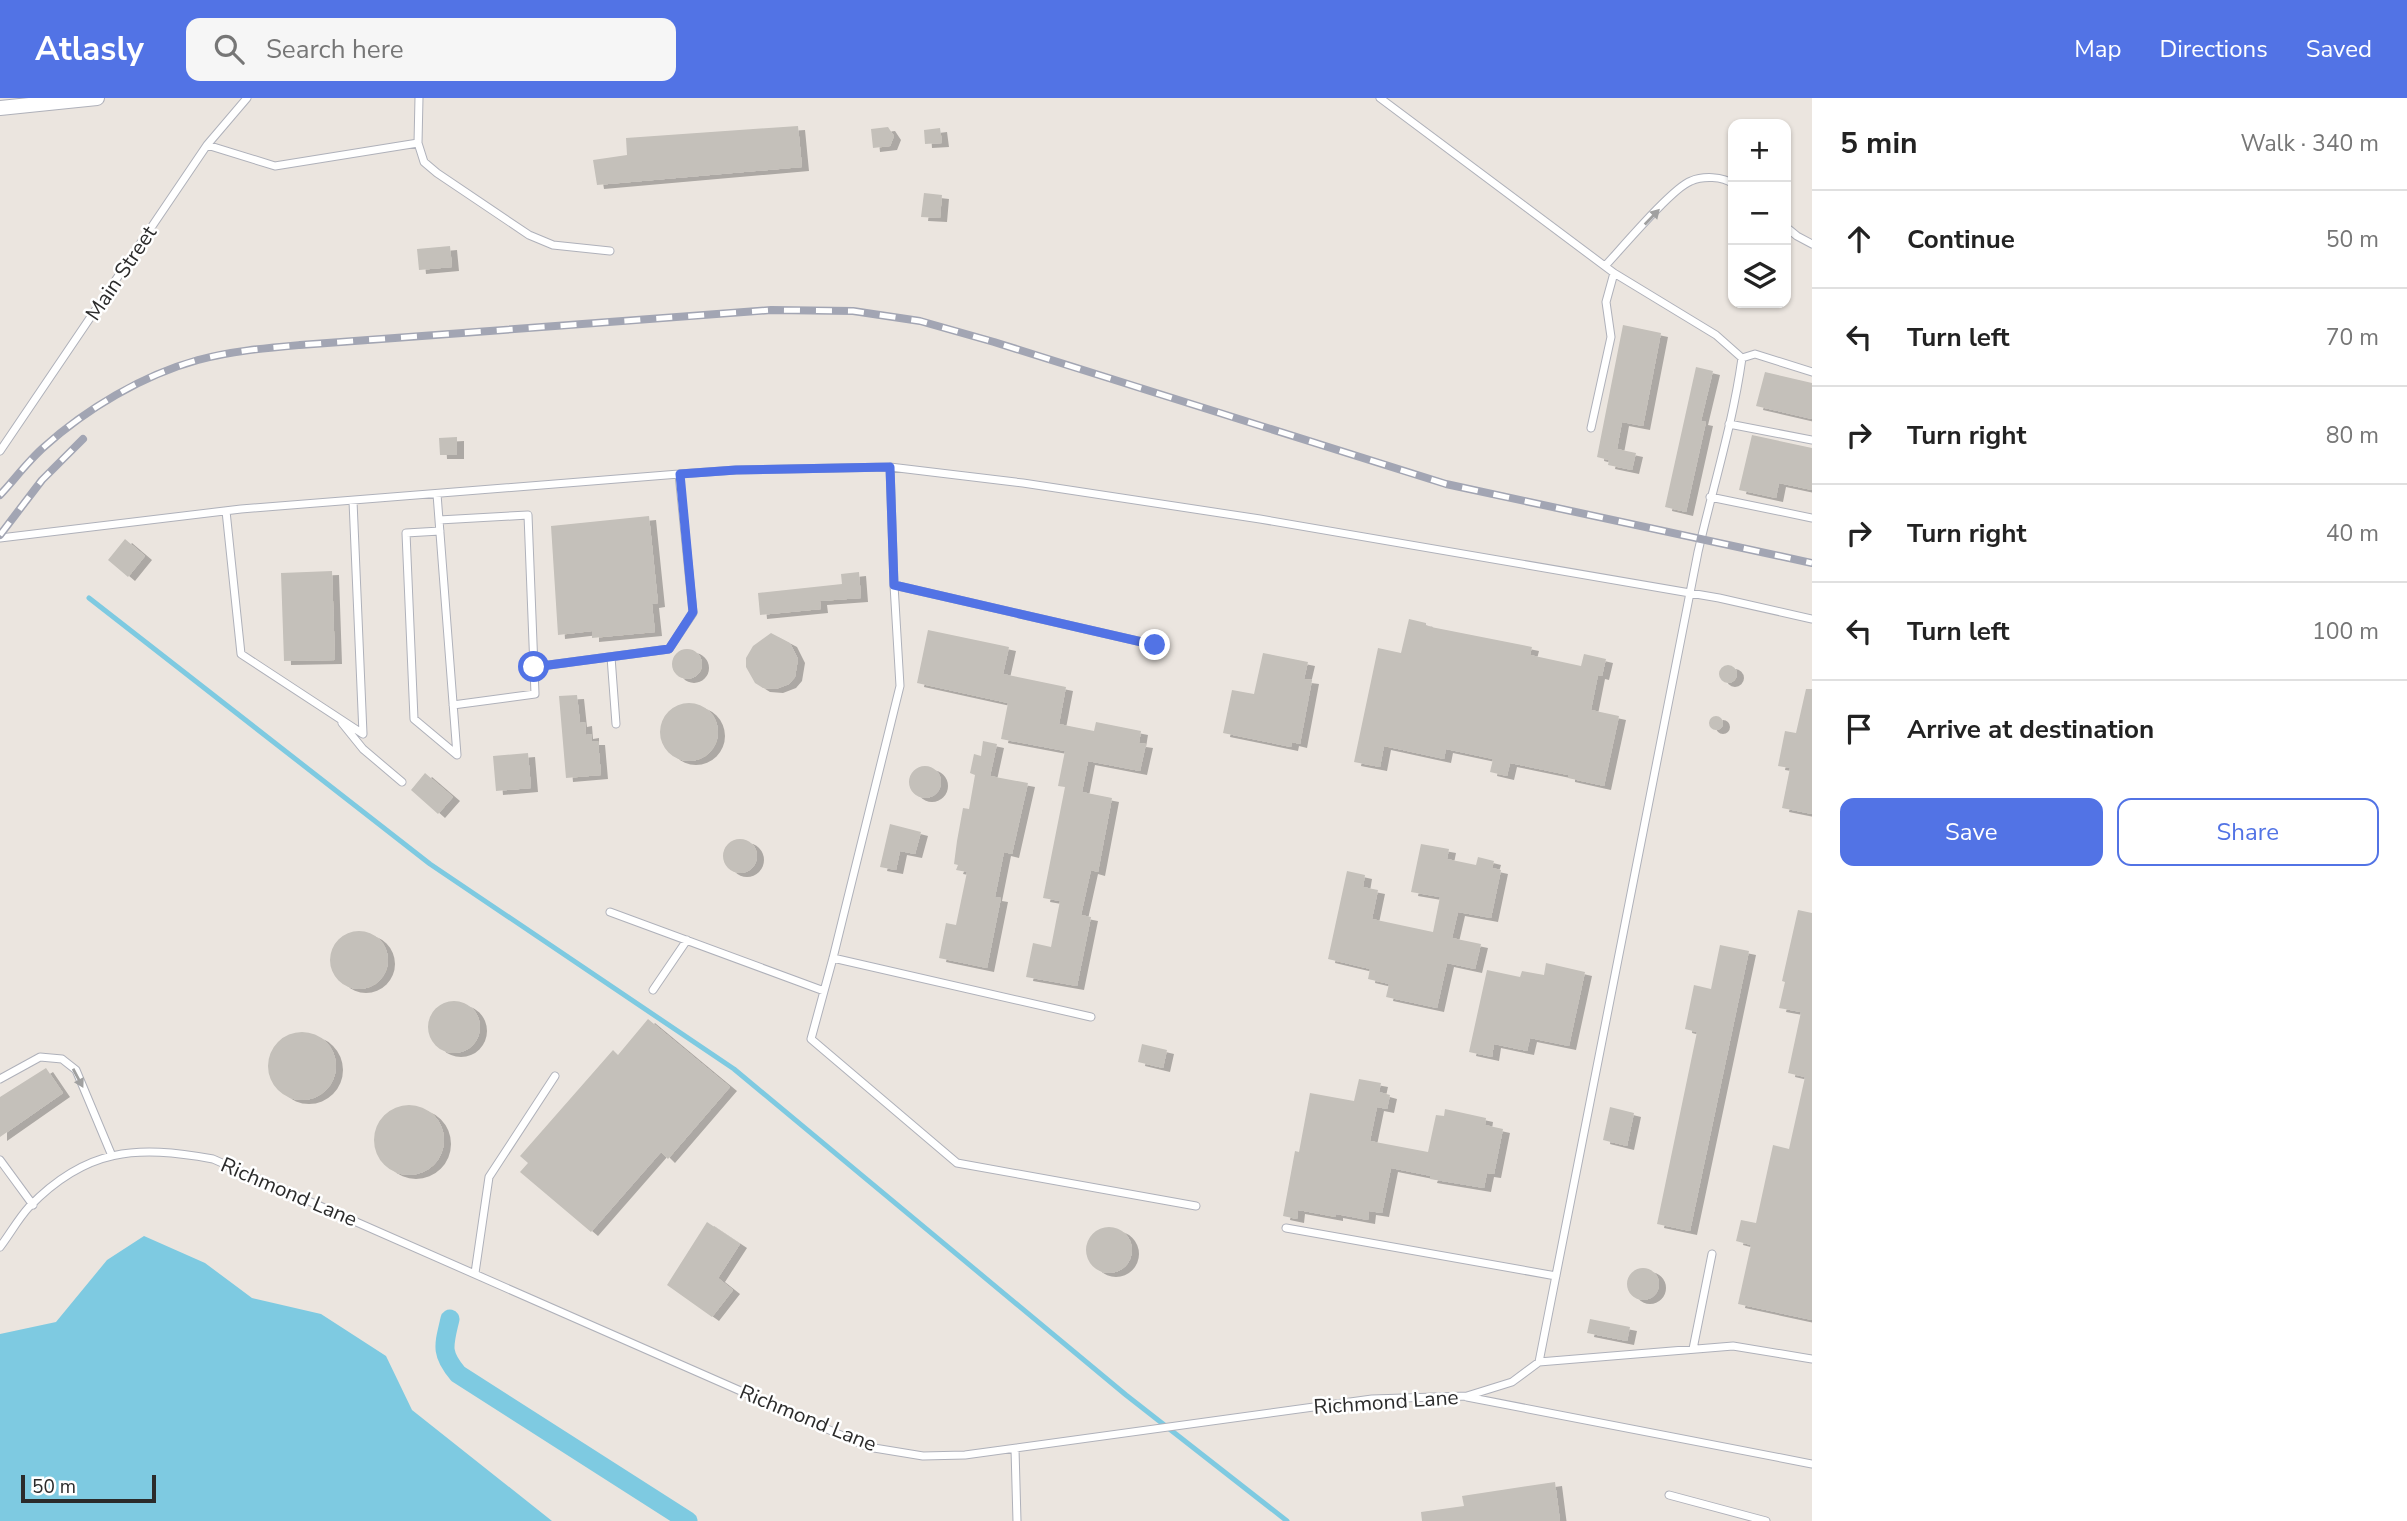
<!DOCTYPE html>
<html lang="en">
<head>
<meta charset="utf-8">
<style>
  :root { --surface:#fff; --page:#f6f6f6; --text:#222; --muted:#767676; --line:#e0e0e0; --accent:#5273e5 }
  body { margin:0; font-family:"Nunito Sans",sans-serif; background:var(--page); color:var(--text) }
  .controls { position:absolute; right:21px; top:21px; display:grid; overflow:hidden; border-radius:14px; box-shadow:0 2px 5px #0004 }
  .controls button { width:63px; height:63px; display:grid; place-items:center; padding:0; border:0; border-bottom:2px solid var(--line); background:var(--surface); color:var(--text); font:35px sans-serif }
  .scale { position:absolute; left:21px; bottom:18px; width:135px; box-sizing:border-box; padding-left:7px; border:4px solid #2b2b2b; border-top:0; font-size:19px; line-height:24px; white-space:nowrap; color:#2b2b2b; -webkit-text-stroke:5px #fff; paint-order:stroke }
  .stop { position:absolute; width:21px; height:21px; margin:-16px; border:5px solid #5273e5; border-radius:50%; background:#fff }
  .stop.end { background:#5273e5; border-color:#fff; box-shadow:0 2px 7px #0008 }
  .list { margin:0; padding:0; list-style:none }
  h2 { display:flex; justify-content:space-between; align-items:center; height:91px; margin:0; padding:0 28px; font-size:30px }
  h2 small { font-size:23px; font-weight:400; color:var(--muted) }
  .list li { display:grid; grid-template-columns:46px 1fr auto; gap:21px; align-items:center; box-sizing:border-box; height:98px; padding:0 28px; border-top:2px solid var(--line) }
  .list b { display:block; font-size:26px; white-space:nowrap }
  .list em { font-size:23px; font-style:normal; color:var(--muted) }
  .actions { display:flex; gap:14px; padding:21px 28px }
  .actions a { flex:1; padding:16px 0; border:2px solid var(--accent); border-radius:14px; text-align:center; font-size:24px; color:var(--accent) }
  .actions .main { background:var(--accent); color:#fff }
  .icon { flex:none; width:38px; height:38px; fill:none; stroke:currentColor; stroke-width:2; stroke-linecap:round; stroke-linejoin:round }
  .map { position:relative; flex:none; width:1812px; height:1423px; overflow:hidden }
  header { display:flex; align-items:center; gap:42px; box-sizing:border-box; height:98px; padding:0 35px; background:var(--accent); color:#fff }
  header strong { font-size:33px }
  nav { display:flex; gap:38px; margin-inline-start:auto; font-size:24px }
  .search { width:490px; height:63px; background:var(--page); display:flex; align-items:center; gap:18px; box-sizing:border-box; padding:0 24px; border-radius:14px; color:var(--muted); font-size:26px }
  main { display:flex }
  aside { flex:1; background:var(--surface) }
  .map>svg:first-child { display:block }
  .water { fill:#7ecae1 }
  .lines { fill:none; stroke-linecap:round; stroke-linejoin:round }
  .stream { stroke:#7ecae1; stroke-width:5 }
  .canal { stroke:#7ecae1; stroke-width:19 }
  .building { fill:#c4c0ba; filter:url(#shadow) }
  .lane-casing { stroke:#afb1ba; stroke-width:9 }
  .street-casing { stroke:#afb1ba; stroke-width:16 }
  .lane { stroke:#fff; stroke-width:7 }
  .street { stroke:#fff; stroke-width:14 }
  .rail-casing { stroke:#a2a5b3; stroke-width:8 }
  .rail { stroke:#fff; stroke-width:5; stroke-dasharray:16; stroke-linecap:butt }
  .oneway { fill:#a0a0a0 }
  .route { stroke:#5273e5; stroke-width:9 }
  .labels { text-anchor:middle; stroke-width:5; stroke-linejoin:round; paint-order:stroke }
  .street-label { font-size:21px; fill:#2b2b2b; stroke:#fff }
</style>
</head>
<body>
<header>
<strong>Atlasly</strong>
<div class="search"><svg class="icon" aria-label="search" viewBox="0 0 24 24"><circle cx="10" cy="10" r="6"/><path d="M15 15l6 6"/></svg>Search here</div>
<nav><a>Map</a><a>Directions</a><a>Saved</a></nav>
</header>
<main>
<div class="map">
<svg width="1812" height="1423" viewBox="0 0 1812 1423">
  <defs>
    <filter id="shadow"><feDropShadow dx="7" dy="4" stdDeviation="0" flood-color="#0004"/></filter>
  </defs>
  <rect width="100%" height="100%" fill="#ebe5df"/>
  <path class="water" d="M144,1138L205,1165L252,1200L321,1216L386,1258L412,1312L552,1423H0V1236L56,1224L107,1162Z"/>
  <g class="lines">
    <path class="stream" d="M89,500L430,766L734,971L1126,1297L1287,1423"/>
    <path class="canal" d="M450,1221C444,1247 440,1255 458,1276L688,1423"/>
  </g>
  <path class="building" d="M798,28L802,69L597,87L593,62L627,57L626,40Z
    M888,29L894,38L890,48L873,50L871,31Z
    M940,30L942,45L925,46L924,32Z
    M924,95L942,97L940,120L921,119Z
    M450,148L452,169L419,172L417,151Z
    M1623,227L1661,235L1643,328L1622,324L1617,351L1636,355L1632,372L1608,367L1609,362L1597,359Z
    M1696,269L1713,273L1701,323L1706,324L1686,414L1665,409Z
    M1765,274L1812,285V321L1756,308Z
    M1752,337L1812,350V392L1779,385L1776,400L1739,392Z
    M457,339V357H440L439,340Z
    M649,418L658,505L652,506L655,534L592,540V533L558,537L551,428Z
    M125,441L145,458L128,479L108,462Z
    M332,473L335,562L284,563L281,475Z
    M859,474L861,500L820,503L821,511L760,517L758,495L842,486L841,476Z
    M1409,521L1426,525V528L1532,549L1530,557L1581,568L1584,556L1606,561L1602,578L1598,577L1591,612L1619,618L1604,688L1568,680V677L1510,665L1507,678L1490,674L1493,661L1446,651L1444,661L1384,648L1380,669L1354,664L1378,550L1401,555Z
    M928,532L1009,549L1003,576L1066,589L1059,626L1094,633L1096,624L1141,633L1139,645L1146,646L1140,673L1088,663L1082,694L1112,700L1098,774L1091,772L1081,817L1091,819L1077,888L1026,879L1033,845L1051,849L1060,803L1043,800L1065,689L1058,688L1065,653L1001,641L1008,605L917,585Z
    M771,535L790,545L798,561L795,579L789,586L776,591L763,590L755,585L746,569V560L753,548Z
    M672 566a15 15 0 1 1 30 0a15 15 0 1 1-30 0Z
    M1263,555L1308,564L1304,581L1312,582L1300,646L1292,644L1291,649L1223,635L1232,592L1254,596Z
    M1719 576a9 9 0 1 1 18 0a9 9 0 1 1-18 0Z
    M1806,591H1812V716L1782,710L1790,670L1778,668L1785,633L1796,635Z
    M577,597L580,625L585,624L586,637L592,636V643H598L601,677L566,680L559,598Z
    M660 634a29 29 0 1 1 58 0a29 29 0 1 1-58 0Z
    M1709 625a7 7 0 1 1 14 0a7 7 0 1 1-14 0Z
    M983,643L997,646L990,678L1028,685L1012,756L1004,754L995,799L1001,800L987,870L939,860L946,825L956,827L967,774L956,772L958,767L954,766L957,743L963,710L969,711L975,677L970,675L974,656L981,658Z
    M528,655L531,690L496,693L493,658Z
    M909 684a16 16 0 1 1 32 0a16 16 0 1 1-32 0Z
    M425,675L453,699L438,716L411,692Z
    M890,726L921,734L915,756L900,753L896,772L880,769Z
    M723 758a17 17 0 1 1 34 0a17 17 0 1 1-34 0Z
    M1421,746L1449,751L1447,761L1476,767L1478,759L1494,763L1492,770L1501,772L1491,820L1458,814L1452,840L1481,846L1475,871L1447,865L1437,910L1386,899L1389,886L1368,881L1370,871L1328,861L1347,773L1365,777L1363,789L1378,792L1372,821L1433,834L1440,799L1411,794Z
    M1798,812L1812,815V1222L1738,1206L1751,1147L1736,1143L1741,1122L1756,1125L1773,1047L1789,1051L1805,979L1788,975L1801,914L1779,910L1785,884L1782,883Z
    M330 862a29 29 0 1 1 58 0a29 29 0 1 1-58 0Z
    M1720,847L1749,853L1690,1133L1657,1126L1697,934L1685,931L1694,887L1711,891Z
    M1546,865L1585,874L1569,948L1530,940L1527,953L1494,946L1492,959L1469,954L1487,872L1520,879L1522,873L1544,877Z
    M428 929a26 26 0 1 1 52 0a26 26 0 1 1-52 0Z
    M648,921L730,989L668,1061L661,1054L591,1134L520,1074L528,1065L520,1058L613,952L618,957Z
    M268 968a34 34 0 1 1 68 0a34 34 0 1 1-68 0Z
    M1142,946L1167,952L1163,970L1138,964Z
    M46,970L63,995L0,1039V999Z
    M1359,981L1381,985L1379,994L1390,997L1387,1011L1377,1009L1370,1043L1428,1054L1436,1017L1444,1018L1445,1011L1486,1020L1485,1027L1503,1031L1494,1076L1487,1075L1484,1090L1430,1081L1431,1078L1391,1070L1382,1115L1369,1113L1368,1122L1336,1116V1119L1298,1112L1297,1121L1283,1118L1295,1053L1299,1054L1310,995L1354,1003Z
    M374 1042a35 35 0 1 1 70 0a35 35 0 1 1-70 0Z
    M1610,1009L1634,1015L1627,1048L1603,1042Z
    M707,1124L740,1146L718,1180L733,1192L712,1219L667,1187Z
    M1086 1152a23 23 0 1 1 46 0a23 23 0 1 1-46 0Z
    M1627 1186a16 16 0 1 1 32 0a16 16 0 1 1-32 0Z
    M1590,1221L1630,1229L1627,1243L1587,1235Z
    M1555,1384L1560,1423H1422L1421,1414L1464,1408L1462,1398Z"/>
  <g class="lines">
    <defs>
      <path id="lane" d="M419,0L418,45L424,64L437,75L529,137L553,147L610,153
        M1380,0L1614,175L1716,237L1742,260C1733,325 1713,389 1698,454L1539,1264
        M207,47L275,68L418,45
        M1786,129L1797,138L1812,146
        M1605,168C1621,151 1672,90 1691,83C1702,78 1723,78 1733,86
        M1742,260L1755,256L1812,274
        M1729,326L1812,342
        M1591,330L1611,239L1606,204L1614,175
        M0,353L207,47L247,0
        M890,369L894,487L1155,547
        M437,396L457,657L414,621L406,435L440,433
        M1710,399L1812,420
        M226,413L241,556L363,636L353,403
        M439,422L528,417L535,596L453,607
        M0,440L241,411L679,376L736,372L890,369L1023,385L1260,421L1719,500L1812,521
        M894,487L900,588L833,860L811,941L957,1065L1196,1108
        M611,559L616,626
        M534,569L669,551L693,515L679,376
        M342,625L363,651L402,684
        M610,814L824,893
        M833,860L1091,919
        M653,892L687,842
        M0,981L40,959L62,961L76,972L112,1058
        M0,1062L33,1107
        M1286,1130L1556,1178
        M0,1149C10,1136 18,1121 29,1109C86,1050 136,1047 213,1061L868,1349L923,1358L965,1357L1372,1301L1467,1298L1512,1284L1539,1264L1733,1248L1812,1261
        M475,1175L489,1079L555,978
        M1693,1251L1712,1156
        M1467,1299L1812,1366
        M1015,1351L1017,1423
        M1669,1397L1766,1423"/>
      <path id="street" d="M0,10L97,0"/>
    </defs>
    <use href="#lane" class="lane-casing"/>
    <use href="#street" class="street-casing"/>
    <use href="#lane" class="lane"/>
    <use href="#street" class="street"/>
    <defs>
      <path id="rail" d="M0,397C14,382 28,363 44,349C86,311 143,277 198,262C231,253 266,250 300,247L771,212L853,213L920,223L994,244L1446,386L1812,465
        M0,437L42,382L83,341"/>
    </defs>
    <use href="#rail" class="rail-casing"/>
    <use href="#rail" class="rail"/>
  </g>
  <defs><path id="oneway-solid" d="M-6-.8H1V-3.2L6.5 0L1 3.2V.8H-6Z" transform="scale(1.75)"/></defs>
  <g class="oneway">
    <use href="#oneway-solid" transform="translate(1652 119) rotate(-46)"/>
    <use href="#oneway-solid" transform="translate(78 980) rotate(62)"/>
  </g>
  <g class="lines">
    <path class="route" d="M534,569L669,551L693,514L680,376L736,372L890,369L894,487L1155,547"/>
  </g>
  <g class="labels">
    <g class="street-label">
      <text transform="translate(121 175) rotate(-56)" y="7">Main Street</text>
      <text transform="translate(289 1094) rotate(23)" y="7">Richmond Lane</text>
      <text transform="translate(1386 1304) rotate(-4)" y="7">Richmond Lane</text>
      <text transform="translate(808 1320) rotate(22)" y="7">Richmond Lane</text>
    </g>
  </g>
</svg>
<div class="controls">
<button>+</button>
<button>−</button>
<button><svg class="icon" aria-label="layers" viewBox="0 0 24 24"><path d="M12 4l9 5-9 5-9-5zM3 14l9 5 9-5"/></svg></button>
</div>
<div class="scale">50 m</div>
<div class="stop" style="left:534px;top:569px"></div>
<div class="stop end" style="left:1155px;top:547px"></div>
</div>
<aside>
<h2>5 min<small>Walk · 340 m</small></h2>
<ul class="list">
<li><svg class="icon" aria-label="ahead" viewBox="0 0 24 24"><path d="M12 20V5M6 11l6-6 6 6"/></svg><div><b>Continue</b></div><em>50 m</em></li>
<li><svg class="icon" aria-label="left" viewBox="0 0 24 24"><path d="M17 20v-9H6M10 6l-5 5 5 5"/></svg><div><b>Turn left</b></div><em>70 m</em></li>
<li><svg class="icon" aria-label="right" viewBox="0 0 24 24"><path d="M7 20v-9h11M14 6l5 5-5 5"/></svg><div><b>Turn right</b></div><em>80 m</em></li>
<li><svg class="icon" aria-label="right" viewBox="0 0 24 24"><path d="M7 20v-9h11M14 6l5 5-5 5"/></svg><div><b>Turn right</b></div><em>40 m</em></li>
<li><svg class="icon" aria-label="left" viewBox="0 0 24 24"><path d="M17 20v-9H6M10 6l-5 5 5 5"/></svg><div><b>Turn left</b></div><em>100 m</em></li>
<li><svg class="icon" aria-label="arrive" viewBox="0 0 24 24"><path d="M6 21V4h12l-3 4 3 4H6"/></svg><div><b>Arrive at destination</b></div></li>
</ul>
<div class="actions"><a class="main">Save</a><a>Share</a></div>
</aside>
</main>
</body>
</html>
